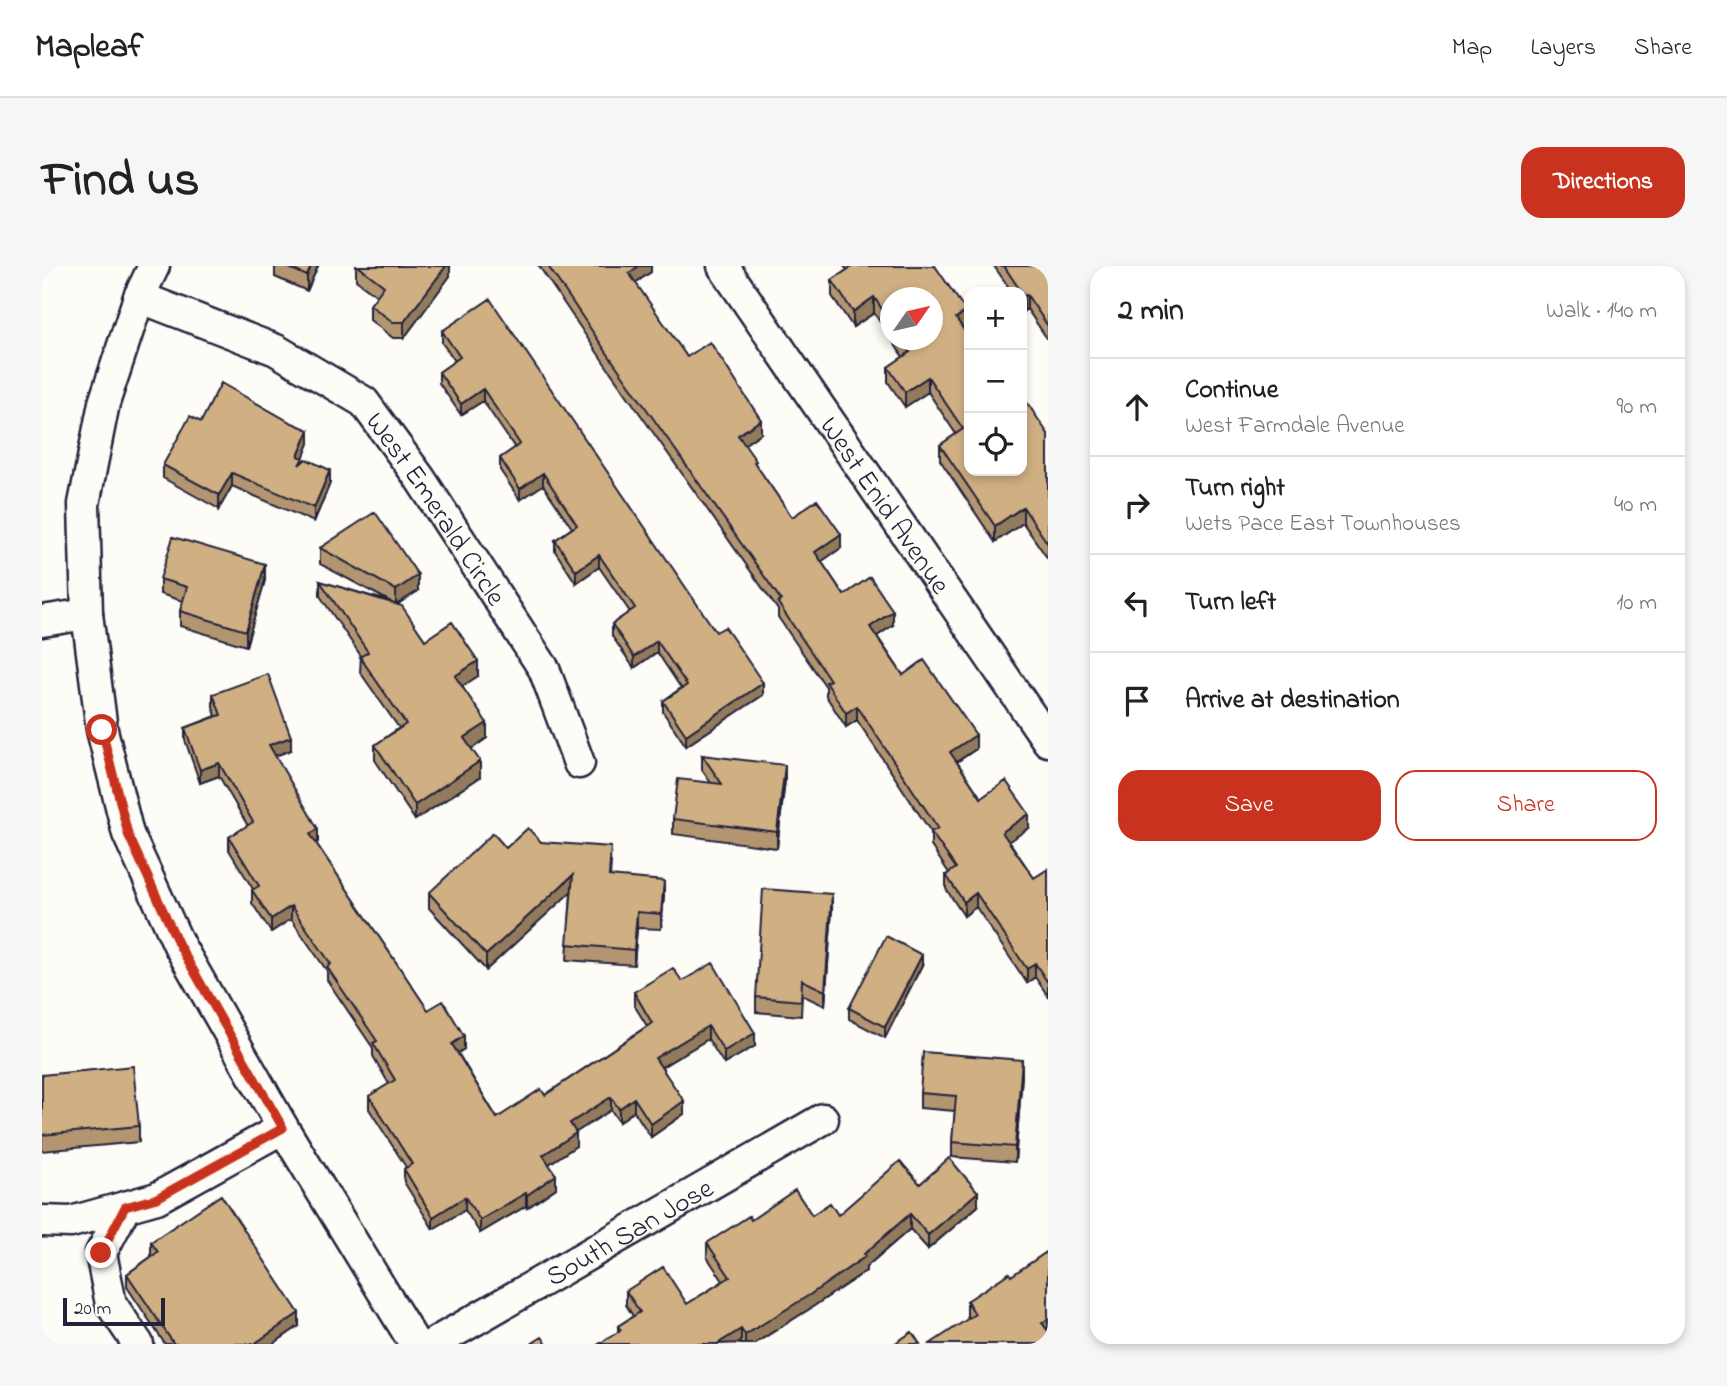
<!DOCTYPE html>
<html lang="en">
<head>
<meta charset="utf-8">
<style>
  :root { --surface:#fff; --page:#f6f6f6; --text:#222; --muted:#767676; --line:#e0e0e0; --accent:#c8321e }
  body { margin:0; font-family:"Indie Flower",sans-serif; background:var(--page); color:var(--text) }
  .controls { position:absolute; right:21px; top:21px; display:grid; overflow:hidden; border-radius:14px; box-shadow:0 4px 10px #0003 }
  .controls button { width:63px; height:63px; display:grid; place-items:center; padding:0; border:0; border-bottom:2px solid var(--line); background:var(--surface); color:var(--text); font:35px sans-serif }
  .compass { position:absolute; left:838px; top:21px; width:63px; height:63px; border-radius:50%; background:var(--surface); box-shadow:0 4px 10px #0003; rotate:56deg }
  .scale { position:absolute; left:21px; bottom:18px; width:102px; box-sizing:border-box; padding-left:7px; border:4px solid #22223b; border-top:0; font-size:19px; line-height:24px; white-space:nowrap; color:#22223b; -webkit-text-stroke:5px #fdfcf7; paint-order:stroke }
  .stop { position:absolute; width:21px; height:21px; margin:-16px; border:5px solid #c8321e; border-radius:50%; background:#fff }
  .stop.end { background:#c8321e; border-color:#fff; box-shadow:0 2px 7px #0008 }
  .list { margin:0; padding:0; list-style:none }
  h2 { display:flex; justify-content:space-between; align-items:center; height:91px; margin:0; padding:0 28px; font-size:30px }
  h2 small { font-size:23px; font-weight:400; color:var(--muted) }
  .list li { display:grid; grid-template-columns:46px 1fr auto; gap:21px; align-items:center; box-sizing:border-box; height:98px; padding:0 28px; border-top:2px solid var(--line) }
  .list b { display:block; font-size:26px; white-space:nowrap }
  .list p { margin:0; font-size:23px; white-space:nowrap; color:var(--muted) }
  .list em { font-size:23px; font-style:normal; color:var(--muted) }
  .actions { display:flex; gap:14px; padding:21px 28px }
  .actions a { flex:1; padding:16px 0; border:2px solid var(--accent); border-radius:21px; text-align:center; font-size:24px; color:var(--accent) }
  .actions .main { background:var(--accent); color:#fff }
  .icon { flex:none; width:38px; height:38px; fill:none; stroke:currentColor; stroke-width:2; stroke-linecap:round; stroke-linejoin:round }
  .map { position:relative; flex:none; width:1006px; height:1078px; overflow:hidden; border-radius:21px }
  header { display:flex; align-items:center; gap:42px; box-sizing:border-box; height:98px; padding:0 35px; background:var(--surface); border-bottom:2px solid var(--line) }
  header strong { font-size:33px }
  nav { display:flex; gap:38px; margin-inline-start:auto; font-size:24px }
  .intro { display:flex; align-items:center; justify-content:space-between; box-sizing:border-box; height:168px; padding:0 42px }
  h1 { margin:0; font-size:49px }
  .button { padding:18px 32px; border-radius:21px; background:var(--accent); color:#fff; font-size:24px; font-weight:700 }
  main { display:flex; gap:42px; padding:0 42px }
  aside { flex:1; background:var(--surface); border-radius:21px; box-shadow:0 4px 10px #0003 }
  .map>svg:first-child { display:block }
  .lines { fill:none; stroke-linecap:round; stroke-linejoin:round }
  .street-casing { stroke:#22223b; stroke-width:35 }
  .street { stroke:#fdfcf7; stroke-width:30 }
  .wall { fill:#b39671; stroke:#22223b; stroke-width:2 }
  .shaded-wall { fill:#927a5c; stroke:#22223b; stroke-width:2 }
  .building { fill:#d0af83; stroke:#22223b; stroke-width:2 }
  .route { stroke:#c8321e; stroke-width:9 }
  .labels { text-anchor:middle; stroke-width:6; stroke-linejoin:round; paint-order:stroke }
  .street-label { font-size:28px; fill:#22223b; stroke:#fdfcf7 }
</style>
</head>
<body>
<header>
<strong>Mapleaf</strong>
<nav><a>Map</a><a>Layers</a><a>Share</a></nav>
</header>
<div class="intro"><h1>Find us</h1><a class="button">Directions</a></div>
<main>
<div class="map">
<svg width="1006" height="1078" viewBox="0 0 1006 1078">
  <rect width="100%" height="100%" fill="#fdfcf7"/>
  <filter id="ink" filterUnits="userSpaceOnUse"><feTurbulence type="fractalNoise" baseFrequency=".0143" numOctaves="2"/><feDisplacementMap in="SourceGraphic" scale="14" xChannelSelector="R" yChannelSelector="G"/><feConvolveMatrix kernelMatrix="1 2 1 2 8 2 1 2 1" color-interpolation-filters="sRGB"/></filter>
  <g filter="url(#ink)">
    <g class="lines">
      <defs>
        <g id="street">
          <path d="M112,0L97,31L62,137L42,238L45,348L60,464L86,568L137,679L241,862L373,1078"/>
          <path id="s1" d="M681,0L1006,475"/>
          <path id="s2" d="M97,31L234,84L322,136L377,211L502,403L537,497"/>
          <path d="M0,355L45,348"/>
          <path d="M83,941L59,987L69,1038L96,1078"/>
          <path d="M0,955L29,956L115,932L241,862"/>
          <path id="s3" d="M391,1078L781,853"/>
        </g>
      </defs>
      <use href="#street" class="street-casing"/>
      <use href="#street" class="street"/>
    </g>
    <path class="wall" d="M233,0H276L265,25L233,11Z
      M314,0H408V10L362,72H351L328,54V39L335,30L314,14Z
      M497,0H609V6L593,17L645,91L719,167L702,178L714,199L750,251L799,282L779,295L802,329L851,359L835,370L861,409L934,483L915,496L939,532L987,562L967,575L992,612L1006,603V730L993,711L985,717L934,641L922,650L904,623V609L907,607L889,580V566L815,454L804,461L784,430V421L736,351V344L563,98Z
      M802,0H893L924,60L921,62L927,205L1006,168V293L981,257L953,276L898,194V179L914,168L886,126L863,141L846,116V101L861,91L850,74H891L849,32V72L832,47L811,61L790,30V14L805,4Z
      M952,0H1006V74L985,43L982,45L980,41V26H970Z
      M400,65L674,366L721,429L644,480L621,446V435L639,422L615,386L592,402L570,370V358L588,346L557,301L534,317L513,285V274L530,262L501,219L478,234L458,204V192L473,182L441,135L419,149L397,117V106L413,95L400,77Z
      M159,156L267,177L261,192V195L288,217L272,256L190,220L177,243L121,212V199Z
      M278,282L376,325L356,338L383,374L436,410L420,420L445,472L429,483L438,511L373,554L333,494V479L357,462L318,406L319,390L278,330V315L349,336L278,298Z
      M118,313L223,314L204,380L138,360V345L141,335L118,328Z
      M171,428L249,484L233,490L276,576L274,577L386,744L422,783L416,787L455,852L503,829L605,760L592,739V726L640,715L713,780L682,798L666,773L620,801L642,848L609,871L592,845L577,856L569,844L534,866V880L507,898L514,922L485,942L484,940L438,967L423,944L391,963L362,916V903L364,901L327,843V830L347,818L331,790V782L285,714V705L249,653L229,666L210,637V624L211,623L187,584V571L206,560L177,510L158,517L143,474V462L174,450L171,441Z
      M660,489L743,514L735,582L631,568V553L669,517L660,504Z
      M499,576L569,596L568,611L622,630L619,663L595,662L592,699L525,694L529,625L444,704L387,642V627L464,582Z
      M790,643L783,740L760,729L759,750L714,746V731Z
      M880,699L843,772L807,753V742Z
      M0,809L97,860V876L0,885Z
      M980,809L973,896L910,891V876L913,845L878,842V827Z
      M878,918L936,940L886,983L868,963L824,1001V1005L769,1042L712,1078H700L576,1065V1060L591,1050L584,1039V1025L645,1038L681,1015L665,991V977L709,954L770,949H796Z
      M109,976L257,1060L231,1078H123L85,1021V1008L110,990L109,989Z
      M969,1010L1006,1078L927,1052L925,1050V1035Z"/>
    <path class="shaded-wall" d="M269,0H276L265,25V10Z
      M404,0H408V10L362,72V56Z
      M597,0H609V6L587,21V7Z
      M985,29V43L982,45V30Z
      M832,31V47L811,61V46Z
      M924,45V60L914,67V52Z
      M886,111V126L863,141V126Z
      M441,123V135L419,149V138Z
      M719,154V167L696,183V169Z
      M267,164V177L260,195L261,192V206L256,190Z
      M288,204V217L272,256V242Z
      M190,207V220L177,243V229Z
      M501,207V219L478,234V223Z
      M981,241V257L953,276V260Z
      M799,268V282L773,300V286Z
      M557,289V301L534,317V305Z
      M223,298V314L204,380V365Z
      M376,309V325L354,339V324Z
      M851,345V359L828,375V361Z
      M615,375V386L592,402V391Z
      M436,395V410L413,425V410Z
      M721,417V429L644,480V469Z
      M815,440V454L804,461V447Z
      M445,457V472L422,488V472Z
      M934,469V483L908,500V486Z
      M249,471V484L227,492V479Z
      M438,495V511L373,554V539Z
      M177,497V510L158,517V504Z
      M743,499V514L735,582V566Z
      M987,548V562L960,580V566Z
      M276,563V576L268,581V568Z
      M531,609V624L444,704V689Z
      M622,615V630L619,663V648Z
      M934,627V641L922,650V636Z
      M790,628V643L783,740V725Z
      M249,640V653L229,666V653Z
      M595,646V662L592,699V684Z
      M880,689V699L843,772V761Z
      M993,697V711L985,717V703Z
      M666,760V773L613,805V792Z
      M713,767V780L682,798V785Z
      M422,770V783L410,791V778Z
      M980,794V809L973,896V881Z
      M569,831V844L528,870V857Z
      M592,832V845L577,856V843Z
      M642,835V848L609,871V858Z
      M534,867V880L501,902V889Z
      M514,909V922L485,942V929Z
      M936,926V940L886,983V969Z
      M484,927V940L438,967V954Z
      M423,931V944L391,963V951Z
      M868,948V963L824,1001V1005L769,1042L712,1078H703V1069L822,988Z
      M257,1047V1060L231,1078H212Z
      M1006,1053V1067L1000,1057Z
      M699,1063V1077L675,1078Z"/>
    <path class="building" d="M243,0H269L265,10Z
      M316,0H404L362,56H351L328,39L342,20Z
      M506,0H597L587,7L645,91L668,76L719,154L696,169L714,195L712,196L750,251L775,234L799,268L773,286L802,329L828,311L851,345L828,361L861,409L882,394L934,469L908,486L939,532L964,515L987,548L960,566L992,612L1006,603V717L993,697L985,703L934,627L922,636L904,609L914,602L889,566L896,562L815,440L804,447L784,416L788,414L736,337L739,334L563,84Z
      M811,0H893L924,45L914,52L927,72V205H980V129L1006,168V278L981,241L953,260L898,179L921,163L886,111L863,126L846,101L868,86L860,74H891V32H849V57L832,31L811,46L790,14Z
      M962,0H1006V60L985,29L982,30Z
      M448,33L674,366L683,361L721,417L644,469L621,435L645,419L615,375L592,391L570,358L593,342L557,289L534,305L513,274L535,259L501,207L478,223L458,192L478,178L441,123L419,138L397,106L418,91L400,65Z
      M179,117L248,156L267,164L256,190L261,192L257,199L264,193L288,204L272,242L190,207L177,229L121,199L148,150L159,156Z
      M333,246L376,309L354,324L278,282Z
      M131,271L223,298L204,365L138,345L145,321L118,313Z
      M278,315L360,340L383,374L410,356L436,395L413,410L445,457L422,472L438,495L373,539L333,479L364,458L318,391L326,386Z
      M226,408L249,471L227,479L276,563L268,568L386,744L401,735L422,770L410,778L455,852L499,823L503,829L610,757L592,726L631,702L640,715L671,697L713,767L682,785L666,760L613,792L642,835L609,858L592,832L577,843L569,831L528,857L534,867L501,889L514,909L485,929L484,927L438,954L423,931L391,951L362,903L370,898L327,830L353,814L331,777L335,775L285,701L289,698L249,640L229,653L210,624L217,620L187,571L211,556L177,497L158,504L143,462L179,449L171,428Z
      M660,489L743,499L735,566L631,553L636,513L680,518Z
      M486,562L499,576L569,581L567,610L622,615L619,648L595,646L592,684L525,678L531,609L444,689L387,627L451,567L464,582Z
      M721,623L790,628L783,725L760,714L759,735L714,731Z
      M844,670L880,689L843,761L807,742Z
      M881,786L980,794L973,881L910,876L914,830L878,827Z
      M91,800L97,860L0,869V809Z
      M907,892L936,926L886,969L868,948L822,988L824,990L769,1028L703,1069L699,1063L675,1078H557L579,1064L576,1060L598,1046L584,1025L621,1001L645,1038L688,1011L665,977L707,950L709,954L753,924L770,949L788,937L796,949L858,895L878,918Z
      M179,929L257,1047L212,1078H132L85,1008L116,986L109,976Z
      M1006,985V1053L1000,1057L1006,1065V1078H888L933,1048L925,1035L967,1007L969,1010Z
      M870,1066L878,1078H852Z
      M500,1071L505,1078H489Z"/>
  </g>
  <g class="lines" filter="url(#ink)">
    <path class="route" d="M59,987L83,941L115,932L241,862L137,679L86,568L60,464"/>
  </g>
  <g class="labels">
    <g class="street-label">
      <text dy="10" stroke="none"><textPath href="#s1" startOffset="289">West Enid Avenue</textPath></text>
      <text dy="10" stroke="none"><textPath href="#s2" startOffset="378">West Emerald Circle</textPath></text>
      <text dy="10" stroke="none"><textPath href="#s3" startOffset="226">South San Jose</textPath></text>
    </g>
  </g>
</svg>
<div class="controls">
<button>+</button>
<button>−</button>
<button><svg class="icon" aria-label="locate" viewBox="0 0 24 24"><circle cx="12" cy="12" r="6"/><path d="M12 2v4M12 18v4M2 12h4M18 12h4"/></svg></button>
</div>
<svg class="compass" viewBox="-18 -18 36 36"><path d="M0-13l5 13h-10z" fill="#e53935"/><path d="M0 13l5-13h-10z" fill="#767676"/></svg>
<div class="scale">20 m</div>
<div class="stop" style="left:60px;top:464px"></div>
<div class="stop end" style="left:59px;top:987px"></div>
</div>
<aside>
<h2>2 min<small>Walk · 140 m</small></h2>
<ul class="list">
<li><svg class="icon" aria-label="ahead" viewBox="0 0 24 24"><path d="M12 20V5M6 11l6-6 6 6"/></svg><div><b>Continue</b><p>West Farmdale Avenue</p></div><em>90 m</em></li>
<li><svg class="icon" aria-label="right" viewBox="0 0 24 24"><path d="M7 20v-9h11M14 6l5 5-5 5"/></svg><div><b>Turn right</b><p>Wets Pace East Townhouses</p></div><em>40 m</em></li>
<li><svg class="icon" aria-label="left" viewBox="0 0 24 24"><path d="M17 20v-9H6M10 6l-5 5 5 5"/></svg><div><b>Turn left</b></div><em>10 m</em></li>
<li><svg class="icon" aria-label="arrive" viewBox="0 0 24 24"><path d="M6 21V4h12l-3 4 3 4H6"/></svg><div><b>Arrive at destination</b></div></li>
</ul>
<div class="actions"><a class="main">Save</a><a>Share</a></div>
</aside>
</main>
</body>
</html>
